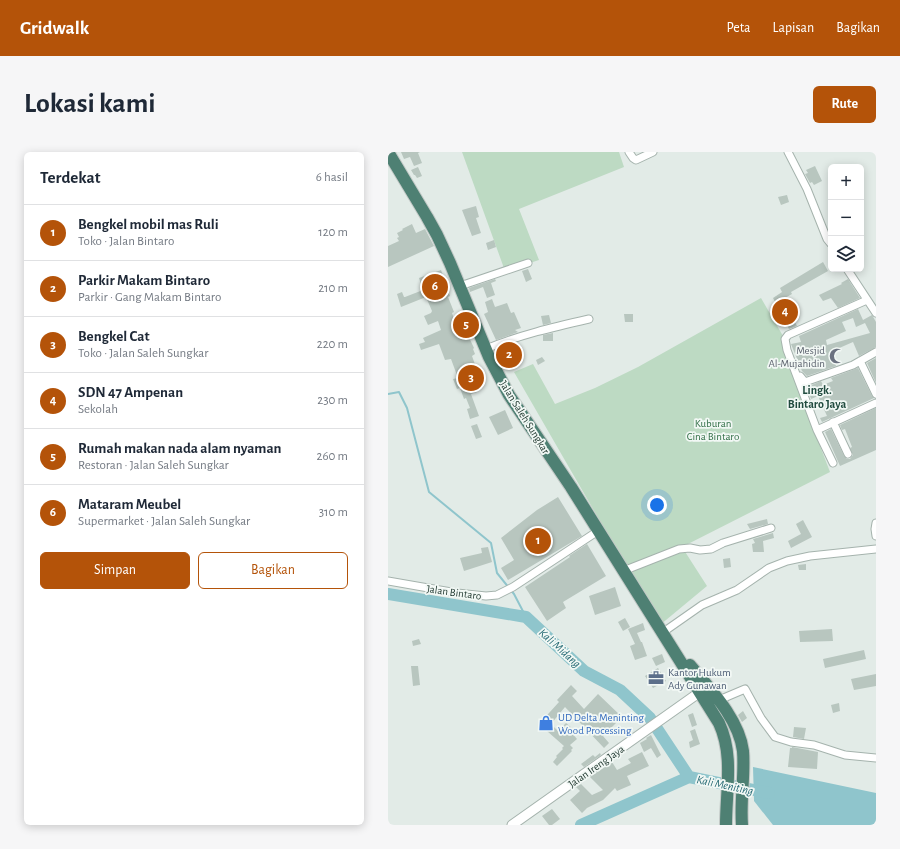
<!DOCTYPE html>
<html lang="id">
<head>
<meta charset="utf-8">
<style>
  :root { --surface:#fff; --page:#f6f6f7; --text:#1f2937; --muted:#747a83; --line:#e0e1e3; --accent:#b45309 }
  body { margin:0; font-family:"Alegreya Sans",sans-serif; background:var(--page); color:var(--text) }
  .controls { position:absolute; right:12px; top:12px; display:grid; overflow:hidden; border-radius:6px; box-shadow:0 2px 10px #0003 }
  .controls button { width:36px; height:36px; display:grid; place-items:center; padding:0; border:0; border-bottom:1px solid var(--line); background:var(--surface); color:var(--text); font:20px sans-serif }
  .you { position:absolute; left:269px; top:353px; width:14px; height:14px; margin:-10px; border:3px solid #fff; border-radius:50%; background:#1a73e8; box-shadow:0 0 0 6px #1a73e833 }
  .badge { display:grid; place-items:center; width:26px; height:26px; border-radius:50%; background:var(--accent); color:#fff; font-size:13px; font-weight:700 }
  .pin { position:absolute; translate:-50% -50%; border:2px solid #fff; box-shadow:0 1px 4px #0006 }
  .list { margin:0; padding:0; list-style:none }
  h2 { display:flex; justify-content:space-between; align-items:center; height:52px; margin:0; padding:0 16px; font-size:17px }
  h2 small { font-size:13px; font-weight:400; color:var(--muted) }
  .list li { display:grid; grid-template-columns:26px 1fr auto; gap:12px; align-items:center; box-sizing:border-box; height:56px; padding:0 16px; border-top:1px solid var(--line) }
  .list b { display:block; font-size:15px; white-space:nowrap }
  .list p { margin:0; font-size:13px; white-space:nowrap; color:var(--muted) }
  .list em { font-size:13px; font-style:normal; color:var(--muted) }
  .actions { display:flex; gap:8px; padding:12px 16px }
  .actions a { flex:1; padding:9px 0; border:1px solid var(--accent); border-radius:6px; text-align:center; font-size:14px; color:var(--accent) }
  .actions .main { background:var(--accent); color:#fff }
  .icon { flex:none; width:22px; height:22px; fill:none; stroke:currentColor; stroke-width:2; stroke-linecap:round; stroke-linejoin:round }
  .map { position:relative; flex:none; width:488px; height:673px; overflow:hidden; border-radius:6px }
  header { display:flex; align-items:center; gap:24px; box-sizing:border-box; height:56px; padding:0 20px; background:var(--accent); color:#fff }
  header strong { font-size:19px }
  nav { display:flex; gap:22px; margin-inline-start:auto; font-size:14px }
  .intro { display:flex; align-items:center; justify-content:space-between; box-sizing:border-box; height:96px; padding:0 24px }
  h1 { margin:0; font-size:28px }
  .button { padding:10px 18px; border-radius:6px; background:var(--accent); color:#fff; font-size:14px; font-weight:700 }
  main { display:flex; gap:24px; padding:0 24px }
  aside { flex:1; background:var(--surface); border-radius:6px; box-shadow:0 2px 10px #0003 }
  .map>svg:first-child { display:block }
  .green { fill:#bddac3 }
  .water { fill:#8fc5cc }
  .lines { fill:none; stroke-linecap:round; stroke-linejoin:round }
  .stream { stroke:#8fc5cc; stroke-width:2 }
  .river { stroke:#8fc5cc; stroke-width:12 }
  .building { fill:#b8c6bf; fill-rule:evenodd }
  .minor-casing { stroke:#a5b3ad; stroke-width:9 }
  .tertiary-casing { stroke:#a5b3ad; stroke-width:11 }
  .trunk-casing { stroke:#c2c8c6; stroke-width:14 }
  .minor { stroke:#fff; stroke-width:7 }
  .tertiary { stroke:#fff; stroke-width:9 }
  .trunk { stroke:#4e8073; stroke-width:12 }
  .labels { text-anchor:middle; stroke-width:3.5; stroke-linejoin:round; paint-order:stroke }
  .worship-label { font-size:11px; fill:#5b616d; stroke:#f2f8f5; text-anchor:end }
  .street-label { font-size:11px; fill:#243b33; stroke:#f2f8f5 }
  .park-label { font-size:11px; fill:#316e46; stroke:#f2f8f5 }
  .service-label { font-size:11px; fill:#4e5e75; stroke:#f2f8f5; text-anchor:start }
  .shop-label { font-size:11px; fill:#366cbe; stroke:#f2f8f5; text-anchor:start }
  .neighbourhood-label { font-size:12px; font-weight:bold; fill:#214b3f; stroke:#f2f8f5 }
  .water-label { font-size:12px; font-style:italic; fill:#236872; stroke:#f2f8f5 }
</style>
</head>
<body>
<header>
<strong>Gridwalk</strong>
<nav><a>Peta</a><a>Lapisan</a><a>Bagikan</a></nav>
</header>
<div class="intro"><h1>Lokasi kami</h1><a class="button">Rute</a></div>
<main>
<aside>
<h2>Terdekat<small>6 hasil</small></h2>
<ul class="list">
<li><span class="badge">1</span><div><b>Bengkel mobil mas Ruli</b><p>Toko · Jalan Bintaro</p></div><em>120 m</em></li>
<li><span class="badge">2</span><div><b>Parkir Makam Bintaro</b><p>Parkir · Gang Makam Bintaro</p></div><em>210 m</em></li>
<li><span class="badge">3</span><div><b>Bengkel Cat</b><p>Toko · Jalan Saleh Sungkar</p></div><em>220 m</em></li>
<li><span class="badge">4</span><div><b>SDN 47 Ampenan</b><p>Sekolah</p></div><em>230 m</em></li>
<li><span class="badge">5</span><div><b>Rumah makan nada alam nyaman</b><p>Restoran · Jalan Saleh Sungkar</p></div><em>260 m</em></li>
<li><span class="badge">6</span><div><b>Mataram Meubel</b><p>Supermarket · Jalan Saleh Sungkar</p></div><em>310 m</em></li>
</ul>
<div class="actions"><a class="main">Simpan</a><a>Bagikan</a></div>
</aside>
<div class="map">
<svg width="488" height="673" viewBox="0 0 488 673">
  <rect width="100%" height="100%" fill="#e2ebe7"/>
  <path class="green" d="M74,0H231L236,15L131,57L151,108L117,119Z
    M373,146L395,184L398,205L442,320L294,395L319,434L272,473L126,220L145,212L167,252L207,236L250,215Z"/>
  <path class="water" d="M365,615L488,641V673H385L366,649Z"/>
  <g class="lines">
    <path class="stream" d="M0,242L11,240L19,256L41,340L103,391L109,421L126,442L138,465"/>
    <path class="river" d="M0,442L138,465L196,519L232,538L262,566L301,625
      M193,673L301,625L381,641"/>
  </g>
  <path class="building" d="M13,0H32L30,1L34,11L26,14L22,5L16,7Z
    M427,14L434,29L426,33L424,30L422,31L417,22L420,21L418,18Z
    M30,15L34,24L29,26L27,23H26L23,18Z
    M399,43L401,50L393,53L390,45Z
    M88,54L91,65L88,66L93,81L84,84L74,58Z
    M24,72L28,81L37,77L46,94L0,115V94L11,89L9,86L11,85L9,81L15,78L14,77Z
    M106,88L108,95L100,98L98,91Z
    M435,110L440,119L403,140L404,142L395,147L409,174L401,177L385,146L394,140L392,136Z
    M140,117L144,127L138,130L134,119Z
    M53,118L62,144L60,145L66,160L64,161L68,173L69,174L79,171L81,175L77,177L86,196L85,197L87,202L84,204L89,218L94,216L98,227L86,231L89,240L83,242L91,264L82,267L79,257L82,256L78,246L76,247L72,236L69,237L65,227L70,226L63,207L57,208L51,192L33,198L31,192L37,190L35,186L53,178L50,169L40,173L36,164L43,161L44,159L38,145L13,155L9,142L14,140L16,145H17L35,138L31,126Z
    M107,127L108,129L103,131L107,143L99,146L95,135L82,140L81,136Z
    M460,127L472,146L450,156L443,146L435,149L431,143L454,132L453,131Z
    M104,147L107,155L119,151L123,161L126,160L133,176L127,178L130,180L108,188L96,162L100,160L97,150Z
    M470,157L475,168L484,163L488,170V195L471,204L465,190L449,197L443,199L448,214L419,224L414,219L403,192L413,190L411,184ZM465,166L468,175L477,171L482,181L439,193L438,188L458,179L454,170Z
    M236,162H245V170H237Z
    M161,163L163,171L155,173L153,164Z
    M165,181V189H155V183Z
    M154,205L157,209L150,213L148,208Z
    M488,206V231L479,211Z
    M470,216L484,244L486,246L434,270L432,266L439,264L430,244L423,247L419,235L433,229L435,233L445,229L443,226Z
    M488,256V298L452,314L437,280L443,277L456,304L459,307H462L465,303L462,296L464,295L457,277L454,278L452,273Z
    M117,258L125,276L110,283L101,265Z
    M89,272L94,285L88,287L83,274Z
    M170,345L194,384L120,428L113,416L126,408L113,386L149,358Z
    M379,367L380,372L362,377L359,372Z
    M415,368L424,385L403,396L400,389L413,382L408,372Z
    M385,381L386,386L375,389L376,400H365L364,392L367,391L365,387Z
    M199,392L218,424L175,450L178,456L159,469L137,435L182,405L181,404Z
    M100,395L104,410L76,419L72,406L94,401L93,396Z
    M342,406L343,415L336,416L335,407Z
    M418,412V418H411L410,413Z
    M227,435L233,454L207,463L201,444Z
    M237,466L242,475L235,479L230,470Z
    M255,471L257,478L249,481L253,490H254L259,504L247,508L242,494L247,492L240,477Z
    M444,477L445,489L412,490L411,479Z
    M31,487L33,492L25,494L24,489Z
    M476,498L478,507L437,516L435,507Z
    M274,502L277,510L268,514L264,506Z
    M23,514H30L32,533L25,534Z
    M270,516L278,529L265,536L257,524Z
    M488,522V534L466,538L463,527Z
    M183,533L189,539L184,544L196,557L210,542L234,565L215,584L221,591L216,596L177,555L163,572L170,579L178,571L185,577L183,580L189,587L182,593L185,596L183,598L184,599L169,614L165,610L169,605L168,604L175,597L174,596L176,594L151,572L171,550L169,548Z
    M451,551L452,559L445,561L443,553Z
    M355,559L359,566L354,570L350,563Z
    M305,561L309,573L304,575L300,563Z
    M406,575L418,576L416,587L405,585Z
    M307,577L312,592L302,596L301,590L305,588L302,579Z
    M263,583L273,603L269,606L263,596L256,600L252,591L259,587L258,586Z
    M404,595L430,600L429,617L400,615L402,596H404Z
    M254,600L261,614L239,624L243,633L229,639L227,636L215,648L199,656L194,661L182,648L192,639L188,635L193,632L204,643L215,638L202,625L224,610L229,618L243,611L240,607Z
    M212,601L213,603L196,615L193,612L205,603L207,605Z
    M164,657L172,667L164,673H161L154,664Z"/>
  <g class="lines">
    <defs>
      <path id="minor" d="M241,0L245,6L248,8L265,0
        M400,0L419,37L439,87L443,92
        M459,117L488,161
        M72,134L140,111
        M98,197C131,183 166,175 201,167
        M472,209L488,242
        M410,225L412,224L417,230L465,213L488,200
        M445,270L460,302
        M429,278L488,251
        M445,311L429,278L399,198L397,187L400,183L479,148
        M488,371L487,377L488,384
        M235,419L291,397L302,396L312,398L323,397L335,391L383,376
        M0,429L69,441L98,444L109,443L125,435L210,379
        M274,481L314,453L349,438L381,416L399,409L422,404L488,397
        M331,548L357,537L373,566L387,585L403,590L426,593L457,603L488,606"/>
      <path id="tertiary" d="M124,673L312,540"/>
      <path id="trunk" d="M0,0L39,65L49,83L62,111L101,205L121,243L183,335L331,571C346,603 338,639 338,673
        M302,513C322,537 351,567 355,599C357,623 352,648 354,673"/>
    </defs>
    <use href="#minor" class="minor-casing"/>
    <use href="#tertiary" class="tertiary-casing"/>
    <use href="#trunk" class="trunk-casing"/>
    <use href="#minor" class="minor"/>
    <use href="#tertiary" class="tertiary"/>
    <use href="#trunk" class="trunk"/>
  </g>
  <defs>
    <symbol id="mosque-bare" viewBox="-9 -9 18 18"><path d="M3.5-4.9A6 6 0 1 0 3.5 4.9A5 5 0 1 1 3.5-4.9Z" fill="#6b7280" stroke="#f2f8f5" stroke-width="2.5" paint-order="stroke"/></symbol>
    <symbol id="office-bare" viewBox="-9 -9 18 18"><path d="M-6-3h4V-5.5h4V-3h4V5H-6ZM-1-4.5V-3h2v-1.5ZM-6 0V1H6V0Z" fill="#5c6f8a" stroke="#f2f8f5" stroke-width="2.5" paint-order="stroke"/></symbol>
    <symbol id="shop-bare" viewBox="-9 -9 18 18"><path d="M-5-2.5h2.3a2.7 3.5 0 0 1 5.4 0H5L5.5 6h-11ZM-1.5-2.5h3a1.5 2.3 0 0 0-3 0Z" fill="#3f7fe0" stroke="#f2f8f5" stroke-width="2.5" paint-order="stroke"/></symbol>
  </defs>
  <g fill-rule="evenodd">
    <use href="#mosque-bare" x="438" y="193" width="22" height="22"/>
    <use href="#office-bare" x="257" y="515" width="22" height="22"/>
    <use href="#shop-bare" x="147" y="560" width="22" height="22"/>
  </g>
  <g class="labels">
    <g class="worship-label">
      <text x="437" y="202">Mesjid<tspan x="437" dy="13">Al-Mujahidin</tspan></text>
    </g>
    <g class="street-label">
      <text transform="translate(137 265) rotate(58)" y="4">Jalan Saleh Sungkar</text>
      <text transform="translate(66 440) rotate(8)" y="4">Jalan Bintaro</text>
      <text transform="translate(208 614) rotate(-35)" y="4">Jalan Ireng Jaya</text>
    </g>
    <g class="park-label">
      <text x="325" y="275">Kuburan<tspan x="325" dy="13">Cina Bintaro</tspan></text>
    </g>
    <g class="service-label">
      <text x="280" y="524">Kantor Hukum<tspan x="280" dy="13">Ady Gunawan</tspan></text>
    </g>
    <g class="shop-label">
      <text x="170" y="569">UD Delta Meninting<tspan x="170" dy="13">Wood Processing</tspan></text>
    </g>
    <g class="neighbourhood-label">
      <text x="429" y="242">Lingk.<tspan x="429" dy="14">Bintaro Jaya</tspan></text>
    </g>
    <g class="water-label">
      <text transform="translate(172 496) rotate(42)" y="4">Kali Midang</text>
      <text transform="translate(337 633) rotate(12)" y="4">Kali Meniting</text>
    </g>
  </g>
</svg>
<div class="controls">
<button>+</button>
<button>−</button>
<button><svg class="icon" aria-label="layers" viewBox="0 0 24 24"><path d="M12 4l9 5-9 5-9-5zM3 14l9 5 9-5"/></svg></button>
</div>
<div class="you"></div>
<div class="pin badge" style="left:150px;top:389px">1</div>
<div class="pin badge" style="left:121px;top:203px">2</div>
<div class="pin badge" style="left:83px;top:226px">3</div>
<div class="pin badge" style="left:397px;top:160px">4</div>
<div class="pin badge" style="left:78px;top:173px">5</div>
<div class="pin badge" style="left:47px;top:135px">6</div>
</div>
</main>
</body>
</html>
